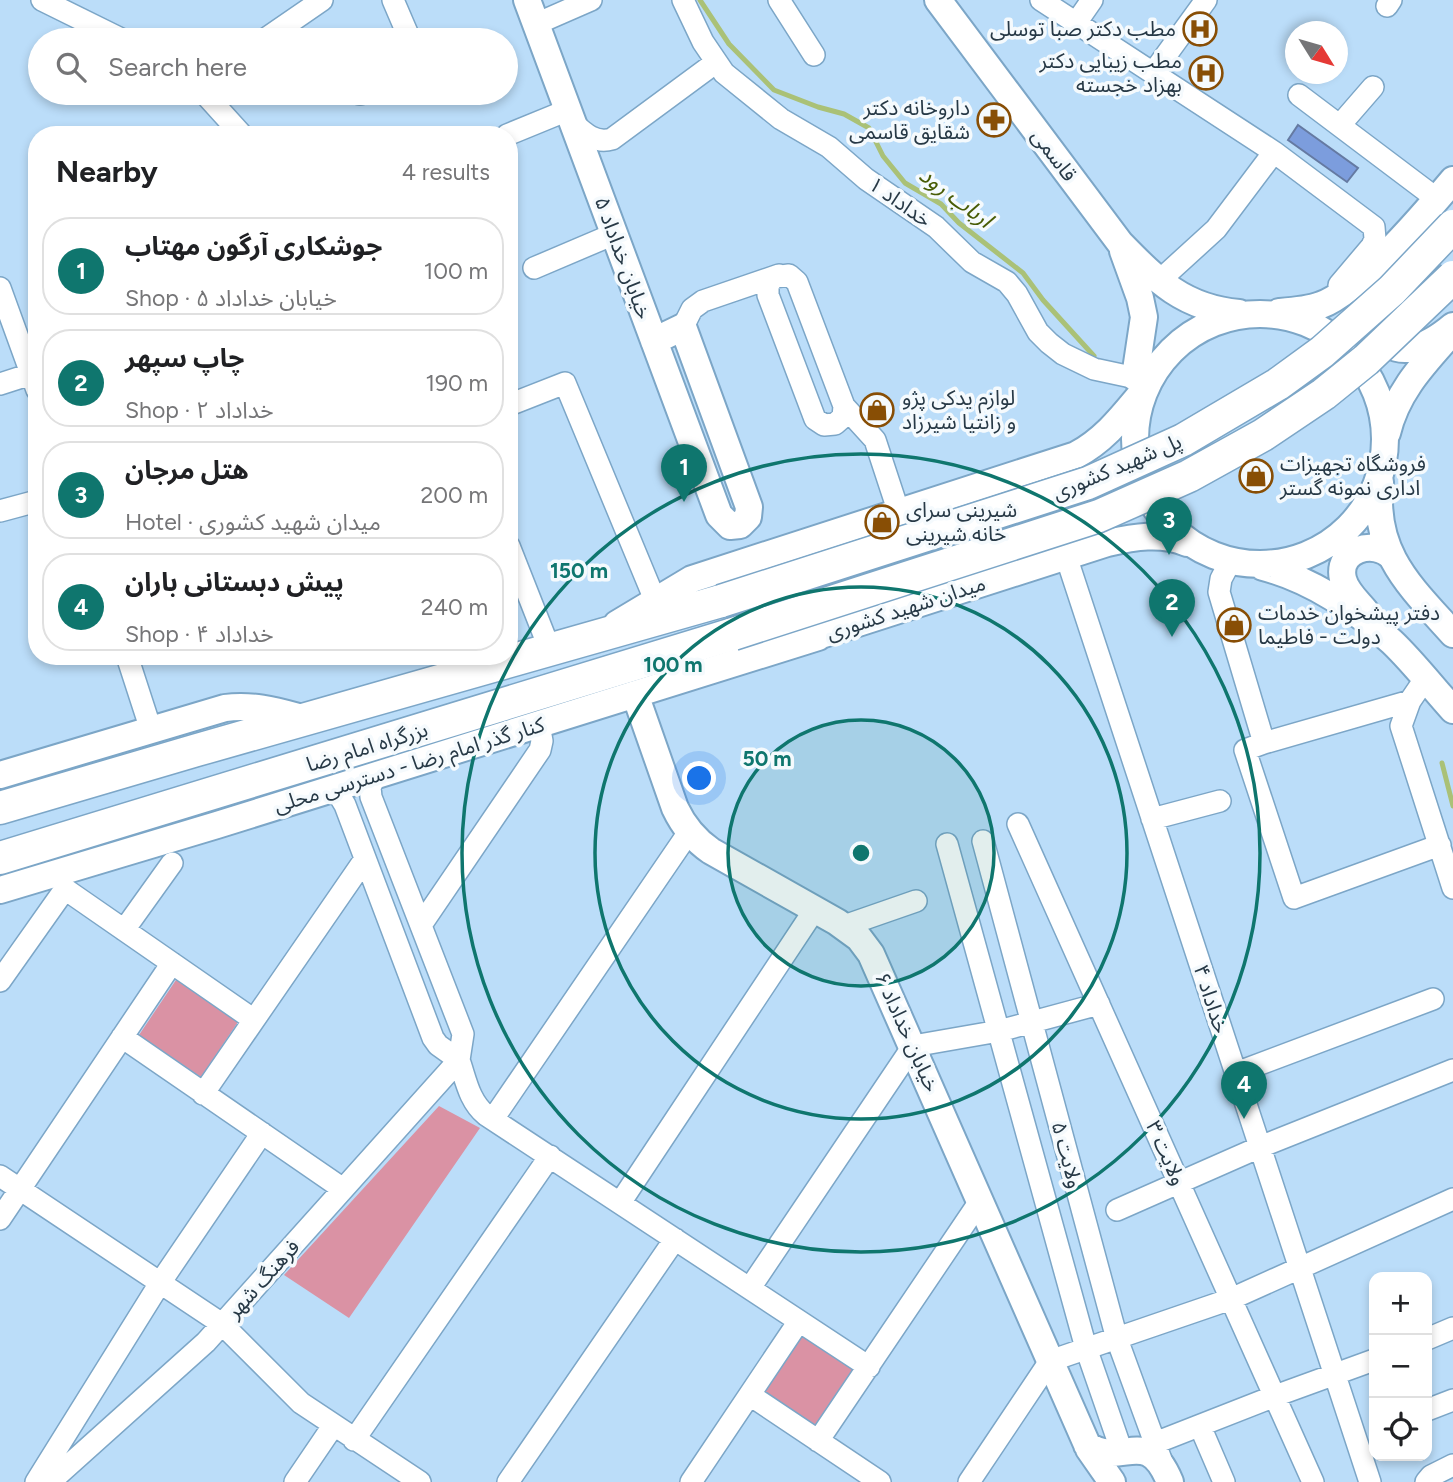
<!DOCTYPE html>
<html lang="en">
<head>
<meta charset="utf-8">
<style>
  :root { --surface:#fff; --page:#f2f2f2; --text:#202124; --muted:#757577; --line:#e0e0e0; --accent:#0f766e }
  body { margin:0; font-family:Figtree,"Noto Sans Arabic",sans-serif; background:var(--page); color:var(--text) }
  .controls { position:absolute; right:21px; bottom:21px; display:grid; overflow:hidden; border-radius:14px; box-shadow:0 4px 10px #0003 }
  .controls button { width:63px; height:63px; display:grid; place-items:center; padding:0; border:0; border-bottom:2px solid var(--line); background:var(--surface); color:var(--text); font:35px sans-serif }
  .compass { position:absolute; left:1285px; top:21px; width:63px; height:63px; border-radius:50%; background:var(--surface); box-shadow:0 4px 10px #0003; rotate:127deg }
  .you { position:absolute; left:700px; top:779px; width:24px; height:24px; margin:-18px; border:5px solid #fff; border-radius:50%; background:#1a73e8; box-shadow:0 0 0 10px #1a73e833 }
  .badge { display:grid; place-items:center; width:46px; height:46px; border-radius:50%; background:var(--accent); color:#fff; font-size:23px; font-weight:700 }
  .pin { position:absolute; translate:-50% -58px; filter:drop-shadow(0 2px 4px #0008) }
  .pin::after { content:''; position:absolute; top:37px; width:24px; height:21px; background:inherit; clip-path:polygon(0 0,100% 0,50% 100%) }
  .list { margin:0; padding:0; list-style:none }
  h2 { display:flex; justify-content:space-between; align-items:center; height:91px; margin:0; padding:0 28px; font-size:30px }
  h2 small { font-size:23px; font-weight:400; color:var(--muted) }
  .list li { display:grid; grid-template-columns:46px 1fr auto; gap:21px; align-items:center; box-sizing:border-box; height:98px; margin:0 14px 14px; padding:0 14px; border:2px solid var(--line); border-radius:28px }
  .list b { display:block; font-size:26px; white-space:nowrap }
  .list p { margin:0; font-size:23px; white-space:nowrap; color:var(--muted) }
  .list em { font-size:23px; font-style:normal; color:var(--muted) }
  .icon { flex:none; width:38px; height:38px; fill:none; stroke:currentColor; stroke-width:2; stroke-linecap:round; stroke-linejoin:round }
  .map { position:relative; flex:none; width:1453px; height:1482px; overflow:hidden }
  .search { position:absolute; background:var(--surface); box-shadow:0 4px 10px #0003; left:28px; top:28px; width:490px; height:77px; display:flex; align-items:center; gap:18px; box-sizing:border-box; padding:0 24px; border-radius:38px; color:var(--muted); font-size:26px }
  .panel { position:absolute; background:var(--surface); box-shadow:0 4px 10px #0003; left:28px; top:126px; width:490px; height:539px; border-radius:28px }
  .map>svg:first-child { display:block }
  .green { fill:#da92a4 }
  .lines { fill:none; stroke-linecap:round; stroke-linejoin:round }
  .stream { stroke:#aac177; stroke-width:5 }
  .building { fill:#7c9ddd; stroke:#657aa2; stroke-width:2 }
  .minor-casing { stroke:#7ca6c7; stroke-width:24 }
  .major-casing { stroke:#7ca6c7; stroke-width:30 }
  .highway-casing { stroke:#7ca6c7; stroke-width:35 }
  .minor { stroke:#fff; stroke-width:21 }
  .major { stroke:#fff; stroke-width:26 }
  .highway { stroke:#fff; stroke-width:32 }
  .highway-bridge-casing { stroke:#7ca6c7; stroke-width:35; stroke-linecap:butt }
  .highway-bridge { stroke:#fff; stroke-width:32 }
  .ring { fill:none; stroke:#0f766e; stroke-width:3.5 }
  .labels { text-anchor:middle; stroke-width:7; stroke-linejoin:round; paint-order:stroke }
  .poi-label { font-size:21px; fill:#273946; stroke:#f5fafd; text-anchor:start }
  .street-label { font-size:21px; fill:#273946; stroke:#f5fafd }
  .water-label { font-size:23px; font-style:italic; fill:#485c05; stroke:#f5fafd }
  .centre { fill:#0f766e; stroke:#f5fafd; stroke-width:3.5 }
  .ring-label { font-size:21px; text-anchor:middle; font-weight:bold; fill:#0f766e; stroke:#f5fafd; stroke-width:7; stroke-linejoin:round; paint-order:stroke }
</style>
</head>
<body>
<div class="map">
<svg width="1453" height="1482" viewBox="0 0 1453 1482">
  <rect width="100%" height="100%" fill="#bbddf9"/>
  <path class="green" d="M176,980L238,1022L201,1077L139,1035Z
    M439,1106L480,1128L349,1318L284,1275Z
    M803,1334L856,1369L818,1428L764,1393Z"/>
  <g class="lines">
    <path class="stream" d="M700,0L729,44L774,90L818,107L844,114L869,128L883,156L905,183L941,204L959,223L1023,273L1043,300L1094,356
      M1442,763L1453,806"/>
  </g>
  <path class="building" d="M1298,125L1358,168L1347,182L1288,140Z"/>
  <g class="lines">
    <defs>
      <path id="minor" d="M42,0L123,40
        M393,0L408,35
        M683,0L703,42L724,73L781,119L829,147L866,179L936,227L972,262L1007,282L1017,294L1038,332L1049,343L1063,354L1094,369L1150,381
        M779,0L814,55
        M1041,0L1274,152L1374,227L1375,239L1372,246L1339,285
        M1387,6L1391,0
        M1076,23L1092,0
        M536,24L591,0
        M264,40L322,0
        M1153,73L1206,0
        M204,93L242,135
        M359,93L360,94
        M1299,95L1437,199
        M572,122C584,133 595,144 612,139L715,63
        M1340,125L1373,87
        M507,135L568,110
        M534,268L614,234
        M1159,281L1216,229L1274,152
        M0,288L37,390
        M683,327L692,309L703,301L779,275
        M0,384L31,374
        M509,405L565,383L655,600
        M844,406L843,417L835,424L824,425L815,419L768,295V285L774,277L789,275L797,282L844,406L875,440L899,513
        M0,511L37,501
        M509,546L550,650
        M1066,556L1370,1482
        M1231,560L1221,579L1219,592L1264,743L1245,750L1294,898L1440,845
        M127,656L151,730
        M1425,679L1410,701L1401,726L1453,888
        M1264,743L1410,701
        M329,790L339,795L345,805L433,1038L438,1045L459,1060L463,1034L371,797L370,787L376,775
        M1152,819L1220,801
        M1018,824L1313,1482
        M983,841L1117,1339L1163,1465
        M947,844L1086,1348L1122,1452
        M421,925L540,750L542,741L539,725
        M844,926L916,901
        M124,930L172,863
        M0,981L65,889L254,1020
        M122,1037L343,1189
        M459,1060C466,1080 469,1101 486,1115L869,1367
        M1236,1073L1433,999
        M203,1094L365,859
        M493,1119L689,832
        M0,1176L222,1324L301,1403L420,1482
        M620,1203L815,909
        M1117,1210L1260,1147L1453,1070
        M0,1219L172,963
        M750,1288L913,1046L999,1031L1099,1004
        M1427,1339L1453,1328
        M750,1395L880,1482
        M1427,1410L1453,1400
        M1200,1426L1224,1482
        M354,1440L550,1156
        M818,1441L980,1201
        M1155,1443L1275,1396L1374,1360
        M36,1482L160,1283L262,1133
        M50,1482L206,1342L459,1060
        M295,1482L333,1426
        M508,1482L675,1239
        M691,1482L799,1321
        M969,1482L1050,1361L1231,1299L1453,1199
        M1426,1482L1431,1476L1453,1465"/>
      <path id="major" d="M527,0L719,515L730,526L740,525L748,517L749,507L683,327L654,341
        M938,0L1120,243C1157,281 1184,308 1239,313
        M1123,251L1140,298L1144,317L1135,377
        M1279,312C1293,311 1308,310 1321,305C1358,292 1427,211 1453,180
        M1135 439a125 125 0 1 1 250 0a125 125 0 1 1-250 0Z
        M1373,330C1397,363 1428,347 1453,326
        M1387,433C1396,395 1419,369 1445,340
        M1380,482C1372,553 1410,586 1453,634
        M1263,567C1310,579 1357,610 1392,642C1414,663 1433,688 1453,710
        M1366,612C1358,602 1346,592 1343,579C1336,550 1374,538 1392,557
        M617,624L692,579L1076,455C1104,440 1121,418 1141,394
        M802,641L1107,543C1134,537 1161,532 1187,543
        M635,694L675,808C684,827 695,840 711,851L837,922L859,938L871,954L1089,1449L1112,1482
        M0,775L225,708C254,704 279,712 306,719
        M0,890L217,825L818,637
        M1087,1445C1123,1469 1146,1424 1170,1482"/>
      <path id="highway" d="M0,808L197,750L721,601
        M0,858L733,634"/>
    </defs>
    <use href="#minor" class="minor-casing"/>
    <use href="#major" class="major-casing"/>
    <use href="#highway" class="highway-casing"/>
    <use href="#minor" class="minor"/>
    <use href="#major" class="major"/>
    <use href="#highway" class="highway"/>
    <defs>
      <path id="highway-bridge" d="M721,601L1088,483L1183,440L1278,384L1322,352L1392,290L1453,226
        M733,634L1099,516L1189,476L1263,435L1324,394L1366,360L1453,277"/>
    </defs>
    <use href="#highway-bridge" class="highway-bridge-casing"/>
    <use href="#highway-bridge" class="highway-bridge"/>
  </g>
  <circle cx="861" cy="853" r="133" fill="#0f766e" fill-opacity=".12"/>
  <g class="ring">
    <circle cx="861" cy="853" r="133"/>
    <circle cx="861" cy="853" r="266"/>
    <circle cx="861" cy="853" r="399"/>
  </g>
  <defs>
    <symbol id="hospital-ring" viewBox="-11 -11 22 22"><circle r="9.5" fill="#f5fafd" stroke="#884e05" stroke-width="1.5"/><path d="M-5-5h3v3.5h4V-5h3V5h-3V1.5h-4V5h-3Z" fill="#884e05"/></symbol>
    <symbol id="pharmacy-ring" viewBox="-11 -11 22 22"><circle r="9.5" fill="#f5fafd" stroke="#884e05" stroke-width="1.5"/><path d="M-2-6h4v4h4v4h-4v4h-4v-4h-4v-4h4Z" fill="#884e05"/></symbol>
    <symbol id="shop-ring" viewBox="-11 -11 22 22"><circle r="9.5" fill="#f5fafd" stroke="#884e05" stroke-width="1.5"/><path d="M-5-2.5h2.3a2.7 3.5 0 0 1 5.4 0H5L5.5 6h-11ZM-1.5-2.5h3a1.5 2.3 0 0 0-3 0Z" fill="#884e05"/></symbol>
  </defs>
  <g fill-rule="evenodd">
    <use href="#hospital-ring" x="1181" y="10" width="38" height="38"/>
    <use href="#hospital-ring" x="1187" y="54" width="38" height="38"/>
    <use href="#pharmacy-ring" x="975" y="101" width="38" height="38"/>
    <use href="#shop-ring" x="858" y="391" width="38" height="38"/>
    <use href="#shop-ring" x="1237" y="457" width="38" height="38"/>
    <use href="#shop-ring" x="863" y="503" width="38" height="38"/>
    <use href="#shop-ring" x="1215" y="606" width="38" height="38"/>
  </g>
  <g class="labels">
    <g class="poi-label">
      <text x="1176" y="36" text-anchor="end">مطب دکتر صبا توسلی</text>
      <text x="1182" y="68" text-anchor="end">مطب زیبایی دکتر<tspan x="1182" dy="24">بهزاد خجسته</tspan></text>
      <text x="970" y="115" text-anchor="end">داروخانه دکتر<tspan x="970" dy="24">شقایق قاسمی</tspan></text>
      <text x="902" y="405">لوازم یدکی پژو<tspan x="902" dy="24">و زانتیا شیرزاد</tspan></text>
      <text x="1280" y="471">فروشگاه تجهیزات<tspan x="1280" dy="24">اداری نمونه گستر</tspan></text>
      <text x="906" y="517">شیرینی سرای<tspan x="906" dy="24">خانه شیرینی</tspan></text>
      <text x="1258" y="620">دفتر پیشخوان خدمات<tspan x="1258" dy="24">دولت - فاطیما</tspan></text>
    </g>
    <g class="street-label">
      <text transform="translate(1054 155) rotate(53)" y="7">قاسمی</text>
      <text transform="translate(900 202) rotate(35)" y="7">خداداد ۱</text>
      <text transform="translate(623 258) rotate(70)" y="7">خیابان خداداد ۵</text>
      <text transform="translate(1117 467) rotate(-23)" y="7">پل شهید کشوری</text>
      <text transform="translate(906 608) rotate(-18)" y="7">میدان شهید کشوری</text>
      <text transform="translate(367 747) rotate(-17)" y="7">بزرگراه امام رضا</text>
      <text transform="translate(409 765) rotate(-17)" y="7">کنار گذر امام رضا - دسترسی محلی</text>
      <text transform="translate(1211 999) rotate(72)" y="7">خداداد ۴</text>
      <text transform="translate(907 1032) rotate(66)" y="7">خیابان خداداد ۶</text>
      <text transform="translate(1166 1153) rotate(66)" y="7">ولایت ۳</text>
      <text transform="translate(1067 1155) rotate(75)" y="7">ولایت ۵</text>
      <text transform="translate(263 1279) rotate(-48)" y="7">فرهنگ شهر</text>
    </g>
    <g class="water-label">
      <text transform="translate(956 197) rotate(37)" y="8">ارباب رود</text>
    </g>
  </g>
  <circle cx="861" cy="853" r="10" class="centre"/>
  <g class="ring-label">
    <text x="579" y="578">150 m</text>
    <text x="673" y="672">100 m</text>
    <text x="767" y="766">50 m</text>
  </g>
</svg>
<div class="controls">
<button>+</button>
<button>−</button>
<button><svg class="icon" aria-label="locate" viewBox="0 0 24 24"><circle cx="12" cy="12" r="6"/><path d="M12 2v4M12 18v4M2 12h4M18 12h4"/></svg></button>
</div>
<svg class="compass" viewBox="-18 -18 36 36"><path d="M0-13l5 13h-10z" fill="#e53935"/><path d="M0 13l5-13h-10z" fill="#757577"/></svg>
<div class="you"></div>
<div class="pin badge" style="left:684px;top:502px">1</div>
<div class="pin badge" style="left:1172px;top:637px">2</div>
<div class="pin badge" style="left:1169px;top:555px">3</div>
<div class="pin badge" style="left:1244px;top:1119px">4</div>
<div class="search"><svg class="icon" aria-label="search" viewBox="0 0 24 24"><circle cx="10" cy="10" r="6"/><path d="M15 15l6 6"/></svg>Search here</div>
<section class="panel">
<h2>Nearby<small>4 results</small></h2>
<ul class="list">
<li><span class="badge">1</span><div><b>جوشکاری آرگون مهتاب</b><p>Shop · خیابان خداداد ۵</p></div><em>100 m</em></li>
<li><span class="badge">2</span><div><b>چاپ سپهر</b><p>Shop · خداداد ۲</p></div><em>190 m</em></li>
<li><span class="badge">3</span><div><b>هتل مرجان</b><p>Hotel · میدان شهید کشوری</p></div><em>200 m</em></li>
<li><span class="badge">4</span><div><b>پیش دبستانی باران</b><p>Shop · خداداد ۴</p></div><em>240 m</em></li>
</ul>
</section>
</div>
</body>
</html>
